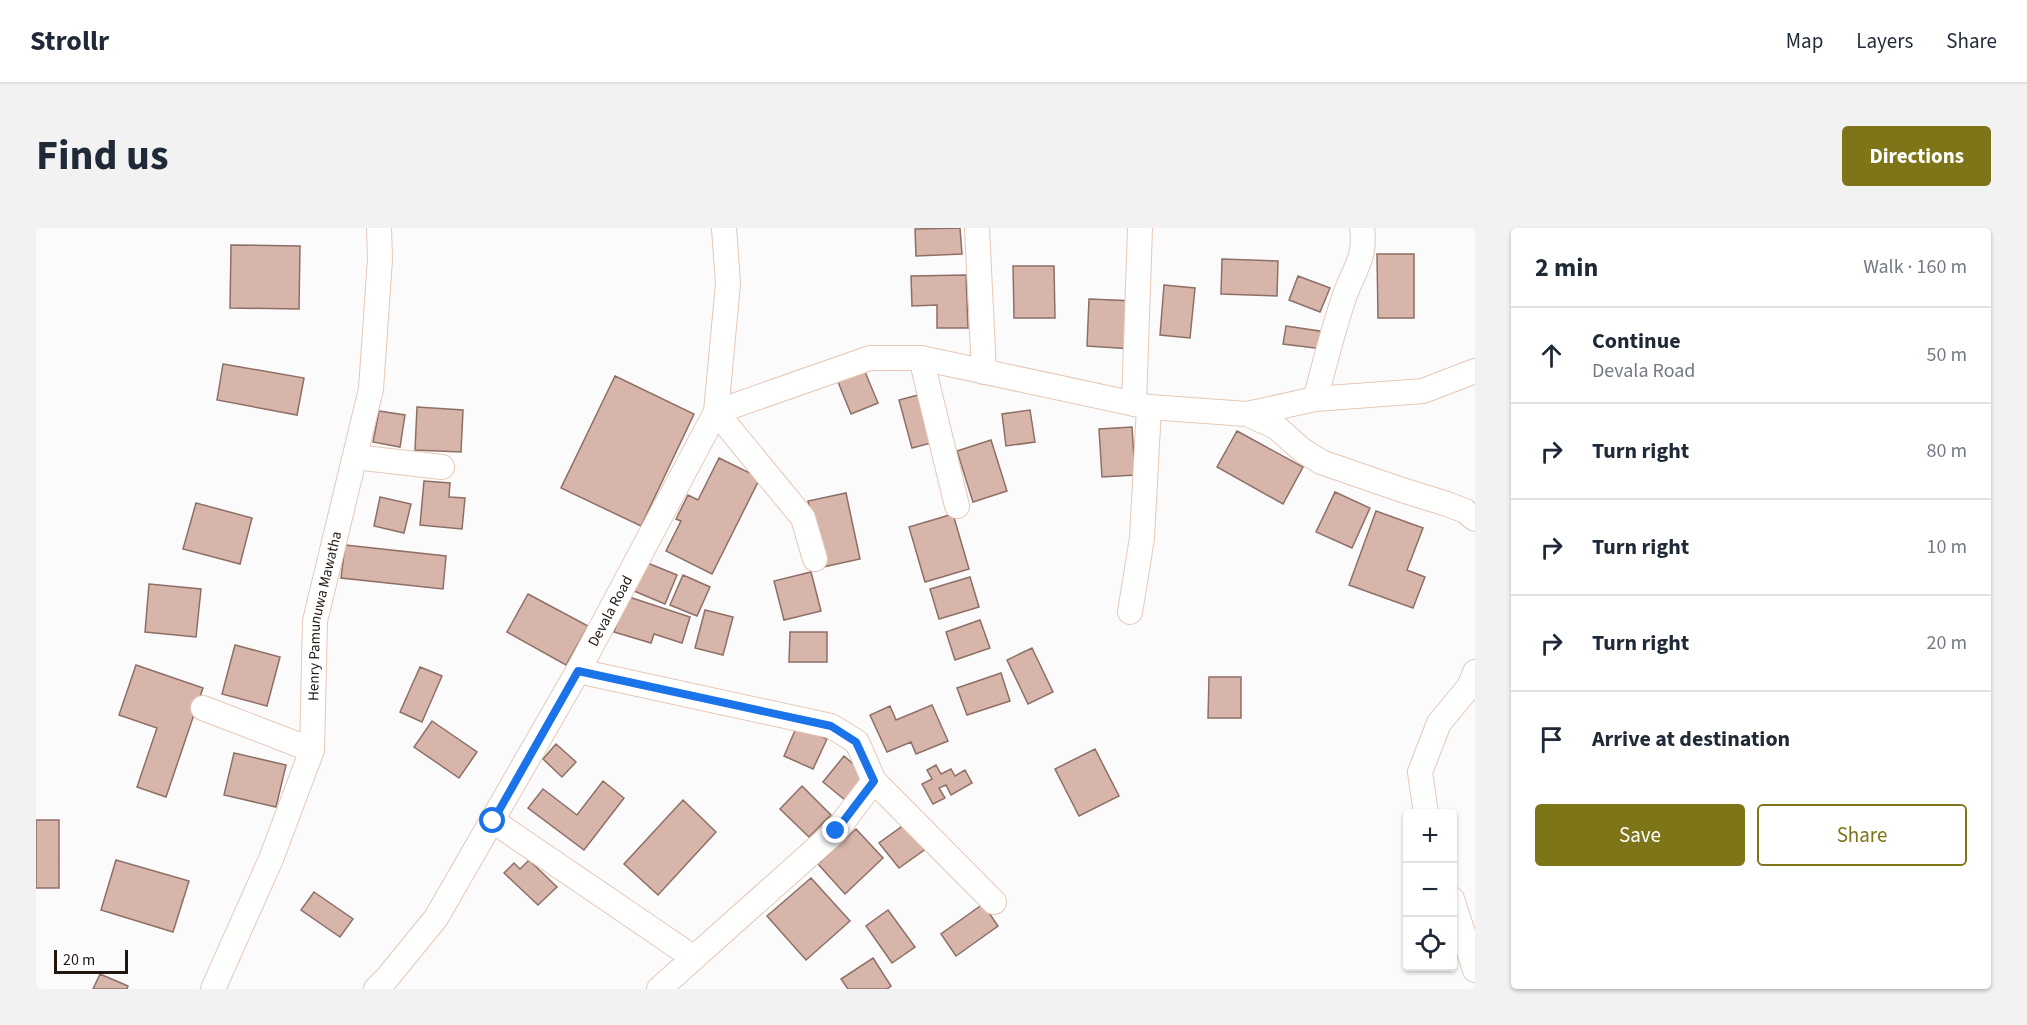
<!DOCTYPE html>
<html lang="en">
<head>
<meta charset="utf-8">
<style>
  :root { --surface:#fff; --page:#f2f2f3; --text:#1f2937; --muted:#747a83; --line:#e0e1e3; --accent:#7e7518 }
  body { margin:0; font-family:"Source Sans 3",sans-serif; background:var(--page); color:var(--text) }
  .controls { position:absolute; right:18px; bottom:18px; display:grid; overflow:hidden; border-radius:6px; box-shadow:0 2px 4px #0004 }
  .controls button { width:54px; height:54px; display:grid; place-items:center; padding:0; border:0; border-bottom:2px solid var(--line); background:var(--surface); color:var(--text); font:30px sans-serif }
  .scale { position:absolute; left:18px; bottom:15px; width:74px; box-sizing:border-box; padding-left:6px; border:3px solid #211710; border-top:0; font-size:16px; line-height:21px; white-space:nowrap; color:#211710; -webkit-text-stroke:4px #fff; paint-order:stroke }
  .stop { position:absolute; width:18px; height:18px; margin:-14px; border:4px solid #1a73e8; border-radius:50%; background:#fff }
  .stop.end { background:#1a73e8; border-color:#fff; box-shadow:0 2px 6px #0008 }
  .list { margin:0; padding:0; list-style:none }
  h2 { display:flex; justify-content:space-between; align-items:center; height:78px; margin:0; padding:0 24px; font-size:26px }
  h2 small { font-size:20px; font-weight:400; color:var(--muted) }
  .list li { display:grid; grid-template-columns:39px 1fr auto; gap:18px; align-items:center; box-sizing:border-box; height:96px; padding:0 24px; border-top:2px solid var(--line) }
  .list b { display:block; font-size:22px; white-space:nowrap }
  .list p { margin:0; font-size:20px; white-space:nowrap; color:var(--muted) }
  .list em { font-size:20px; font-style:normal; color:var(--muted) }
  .actions { display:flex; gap:12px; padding:18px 24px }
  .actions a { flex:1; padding:14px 0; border:2px solid var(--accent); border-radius:6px; text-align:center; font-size:21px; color:var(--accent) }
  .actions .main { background:var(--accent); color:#fff }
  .icon { flex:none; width:33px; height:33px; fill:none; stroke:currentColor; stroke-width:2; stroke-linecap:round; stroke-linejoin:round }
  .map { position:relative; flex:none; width:1439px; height:761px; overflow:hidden; border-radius:6px }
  header { display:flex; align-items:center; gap:36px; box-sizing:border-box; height:84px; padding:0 30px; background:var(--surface); border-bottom:2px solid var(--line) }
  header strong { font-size:28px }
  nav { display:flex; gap:33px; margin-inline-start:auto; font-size:21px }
  .intro { display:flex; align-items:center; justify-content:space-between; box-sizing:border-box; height:144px; padding:0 36px }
  h1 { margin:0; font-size:42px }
  .button { padding:15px 27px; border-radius:6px; background:var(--accent); color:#fff; font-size:21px; font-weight:700 }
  main { display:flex; gap:36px; padding:0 36px }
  aside { flex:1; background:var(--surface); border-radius:6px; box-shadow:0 2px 4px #0004 }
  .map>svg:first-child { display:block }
  .building { fill:#d7b5ab; stroke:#8e6f66; stroke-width:1.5 }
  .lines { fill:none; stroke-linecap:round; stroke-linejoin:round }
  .minor-casing { stroke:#e6c8b6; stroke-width:26 }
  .minor { stroke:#fff; stroke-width:24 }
  .route { stroke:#1a73e8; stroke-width:8 }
  .labels { text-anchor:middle; stroke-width:6; stroke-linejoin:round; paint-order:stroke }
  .street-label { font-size:15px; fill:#211710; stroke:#fff }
</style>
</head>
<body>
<header>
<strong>Strollr</strong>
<nav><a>Map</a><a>Layers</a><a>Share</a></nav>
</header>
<div class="intro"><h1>Find us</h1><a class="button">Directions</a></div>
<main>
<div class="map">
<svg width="1439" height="761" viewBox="0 0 1439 761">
  <rect width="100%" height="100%" fill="#fbfbfb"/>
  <path class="building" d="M924,0L926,26L880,28L879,1Z
    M195,17L264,18L263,81L194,80Z
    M1341,26H1378V90H1342Z
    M1186,31L1242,33L1241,68L1185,66Z
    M977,38H1018L1019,90H978Z
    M930,47L932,100H901V77L876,78L875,48Z
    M1262,48L1294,60L1284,84L1253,72Z
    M1128,57L1159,60L1154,110L1124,107Z
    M1053,71L1100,73L1097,121L1051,118Z
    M1250,98L1290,104L1287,121L1247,116Z
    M187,136L268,150L261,187L181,172Z
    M827,139L842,175L815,186L800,149Z
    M579,148L658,186L605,298L525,260Z
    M886,166L899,214L876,220L863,172Z
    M381,179L427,182L425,224L379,222Z
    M994,182L999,214L970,218L966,186Z
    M343,183L369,187L364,219L337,214Z
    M1096,199L1099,247L1066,249L1063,201Z
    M1201,203L1267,239L1247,276L1181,239Z
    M955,212L971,263L937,274L921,223Z
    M683,230L724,250L676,346L630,323L645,293L640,291L652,267L662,272Z
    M388,253L414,255L413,269L429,270L426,301L384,297Z
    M1299,264L1334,280L1316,320L1280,304Z
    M810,265L824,331L787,339L772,273Z
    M344,269L375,276L368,305L338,298Z
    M160,275L216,290L204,336L147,321Z
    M1340,283L1387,300L1371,342L1389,349L1377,380L1313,357Z
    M917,286L933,341L889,354L873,299Z
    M309,317L410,328L407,361L305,350Z
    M609,334L641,347L629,376L598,363Z
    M775,344L785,383L748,392L738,353Z
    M647,347L674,359L661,388L634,377Z
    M934,349L943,379L903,391L894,361Z
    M113,356L165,361L160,409L109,404Z
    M492,366L552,398L530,437L471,404Z
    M590,368L654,389L646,415L618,406L615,415L578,404Z
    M669,382L697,389L687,427L659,420Z
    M944,392L954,420L919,432L910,404Z
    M754,404H791V434H753Z
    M199,417L244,429L231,478L186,466Z
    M996,420L1017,464L992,476L971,432Z
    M100,437L167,460L130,569L101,559L121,500L83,487Z
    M384,439L406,448L386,494L364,484Z
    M965,445L974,473L931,487L921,460Z
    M1173,449H1205V490H1172Z
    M896,477L912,513L880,526L875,514L851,524L834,487L854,478L860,492Z
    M396,493L441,524L423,550L378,519Z
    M761,498L791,511L777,541L748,528Z
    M520,516L540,534L526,549L507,531Z
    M1059,521L1083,568L1043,588L1019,541Z
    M198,525L250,537L240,579L188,567Z
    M808,528L830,547L809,572L787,554Z
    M900,537L905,546L915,541L919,548L929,542L936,555L915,567L910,557L903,560L909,570L897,576L886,556L896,551L891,542Z
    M567,553L588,570L548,622L492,580L507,561L541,587Z
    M766,558L795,587L773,609L744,581Z
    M647,572L680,604L622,667L588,636Z
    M0,592H23V660H0Z
    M872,594L891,620L863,640L843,615Z
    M820,601L847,630L809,666L782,636Z
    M80,632L153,653L137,704L65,682Z
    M493,632L521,659L502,677L468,645L478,635L484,641Z
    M775,650L814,693L770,732L731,688Z
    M278,664L317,691L304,709L265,682Z
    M947,676L962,698L920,728L905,706Z
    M852,682L879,719L856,735L830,698Z
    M837,730L855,758L851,761H812L805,751Z
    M64,746L92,758L91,761H57Z"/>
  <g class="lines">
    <defs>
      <g id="minor">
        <path d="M941,0L948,144"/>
        <path d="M885,130L921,278"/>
        <path d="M1279,171C1289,136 1297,101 1309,67C1318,41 1330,31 1326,0"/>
        <path d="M1098,176L1104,0"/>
        <path d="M1211,186L1279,171L1387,163L1439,143"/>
        <path d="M319,229L406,239"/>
        <path d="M779,331L767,290L680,184L834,130H885L1113,179L1211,186L1240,199L1266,222L1285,234L1366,262L1411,276L1429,283L1439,291"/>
        <path d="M1094,384L1106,310L1113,179"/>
        <path d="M542,443L795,498L821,514L838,553L958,674"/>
        <path d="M167,480L276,522"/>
        <path d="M1390,586L1384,544L1403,495L1433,459L1439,444"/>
        <path d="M457,593L658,730"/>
        <path d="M1416,671L1439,742"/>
        <path id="s1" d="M177,761L235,631L276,522L279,393L335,161L344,31L343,0"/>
        <path id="s2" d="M340,761L351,750L400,690L542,443L680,184L692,56L688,0"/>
        <path d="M623,761L800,603L838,553"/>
      </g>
    </defs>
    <use href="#minor" class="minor-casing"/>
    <use href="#minor" class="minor"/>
  </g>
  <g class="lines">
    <path class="route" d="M457,593L542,443L795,498L820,514L838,553L800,603"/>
  </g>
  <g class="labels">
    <g class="street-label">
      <text dy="5" stroke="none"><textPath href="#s2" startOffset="446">Devala Road</textPath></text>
      <text dy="5" stroke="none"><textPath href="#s1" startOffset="394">Henry Pamunuwa Mawatha</textPath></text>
    </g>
  </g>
</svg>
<div class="controls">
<button>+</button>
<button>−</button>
<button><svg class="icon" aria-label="locate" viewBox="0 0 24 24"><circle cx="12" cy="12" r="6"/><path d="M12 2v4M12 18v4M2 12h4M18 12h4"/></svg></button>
</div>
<div class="scale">20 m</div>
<div class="stop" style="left:457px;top:593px"></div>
<div class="stop end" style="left:800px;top:603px"></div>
</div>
<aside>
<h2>2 min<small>Walk · 160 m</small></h2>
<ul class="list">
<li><svg class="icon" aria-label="ahead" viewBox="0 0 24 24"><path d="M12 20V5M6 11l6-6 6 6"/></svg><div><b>Continue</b><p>Devala Road</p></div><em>50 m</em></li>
<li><svg class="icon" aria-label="right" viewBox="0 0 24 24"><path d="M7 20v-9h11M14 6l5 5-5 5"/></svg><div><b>Turn right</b></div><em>80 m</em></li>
<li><svg class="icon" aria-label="right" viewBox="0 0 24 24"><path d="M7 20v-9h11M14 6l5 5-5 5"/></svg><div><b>Turn right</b></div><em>10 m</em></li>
<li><svg class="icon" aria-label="right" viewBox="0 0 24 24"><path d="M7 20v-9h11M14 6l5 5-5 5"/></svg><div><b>Turn right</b></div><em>20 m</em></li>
<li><svg class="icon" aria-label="arrive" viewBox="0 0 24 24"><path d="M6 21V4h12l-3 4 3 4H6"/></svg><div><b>Arrive at destination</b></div></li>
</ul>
<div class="actions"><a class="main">Save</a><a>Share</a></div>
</aside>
</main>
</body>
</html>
